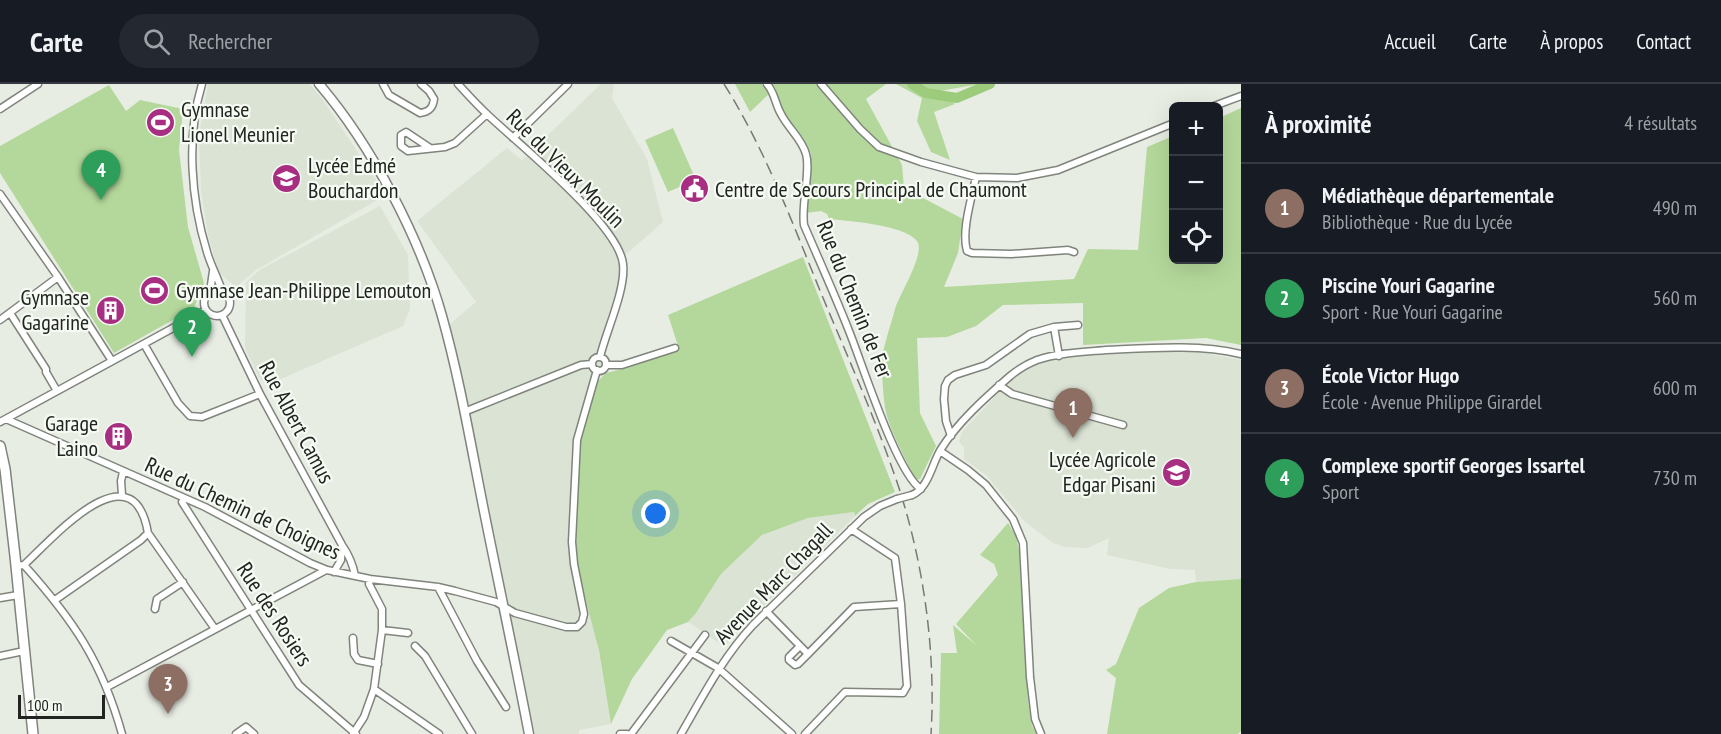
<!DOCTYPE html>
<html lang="fr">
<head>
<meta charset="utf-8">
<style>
  :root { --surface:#171b24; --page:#242831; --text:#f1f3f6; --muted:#9ea1a6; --line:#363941; --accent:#b45309 }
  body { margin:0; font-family:"PT Sans Narrow",sans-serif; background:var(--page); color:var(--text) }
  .controls { position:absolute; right:18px; top:18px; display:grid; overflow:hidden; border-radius:9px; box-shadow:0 6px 24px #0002 }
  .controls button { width:54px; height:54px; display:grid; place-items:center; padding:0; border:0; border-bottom:2px solid var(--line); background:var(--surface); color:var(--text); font:30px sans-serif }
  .scale { position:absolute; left:18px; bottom:15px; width:87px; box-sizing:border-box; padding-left:6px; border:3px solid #222421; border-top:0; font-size:16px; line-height:21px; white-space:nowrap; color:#222421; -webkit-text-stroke:4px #f5faf2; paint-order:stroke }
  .you { position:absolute; left:656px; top:430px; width:21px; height:21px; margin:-15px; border:4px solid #fff; border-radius:50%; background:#1a73e8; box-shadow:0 0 0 9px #1a73e833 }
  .badge { display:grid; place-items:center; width:39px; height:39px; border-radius:50%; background:var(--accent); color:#fff; font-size:20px; font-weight:700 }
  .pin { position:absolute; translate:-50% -50px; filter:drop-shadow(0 2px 3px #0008) }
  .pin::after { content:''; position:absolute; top:32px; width:21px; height:18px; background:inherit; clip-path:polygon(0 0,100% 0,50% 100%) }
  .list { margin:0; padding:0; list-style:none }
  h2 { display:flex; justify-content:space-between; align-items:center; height:78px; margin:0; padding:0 24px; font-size:26px }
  h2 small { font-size:20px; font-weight:400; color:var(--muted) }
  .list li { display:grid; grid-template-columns:39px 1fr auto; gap:18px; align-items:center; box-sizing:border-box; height:90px; padding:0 24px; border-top:2px solid var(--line) }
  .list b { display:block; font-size:22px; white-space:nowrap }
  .list p { margin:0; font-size:20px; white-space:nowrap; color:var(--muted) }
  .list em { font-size:20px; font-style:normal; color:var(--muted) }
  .icon { flex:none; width:33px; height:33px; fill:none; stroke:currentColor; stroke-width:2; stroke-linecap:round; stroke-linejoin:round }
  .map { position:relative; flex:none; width:1241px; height:650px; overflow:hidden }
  header { display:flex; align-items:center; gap:36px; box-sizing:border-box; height:84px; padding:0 30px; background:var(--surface); border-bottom:2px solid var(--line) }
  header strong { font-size:28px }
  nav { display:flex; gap:33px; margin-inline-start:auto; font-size:21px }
  .search { width:420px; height:54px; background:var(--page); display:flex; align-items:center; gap:15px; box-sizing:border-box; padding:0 21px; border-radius:33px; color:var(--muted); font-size:22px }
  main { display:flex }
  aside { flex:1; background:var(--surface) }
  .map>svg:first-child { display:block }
  .built { fill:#dae3d4 }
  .green { fill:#b4d89b }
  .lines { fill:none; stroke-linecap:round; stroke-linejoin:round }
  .river { stroke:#9dcb7c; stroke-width:10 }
  .street-casing { stroke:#7f847c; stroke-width:9 }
  .secondary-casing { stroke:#7f847c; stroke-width:11 }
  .primary-casing { stroke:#7f847c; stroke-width:12 }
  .street { stroke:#fff; stroke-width:6 }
  .secondary { stroke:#fff; stroke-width:8 }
  .primary { stroke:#fff; stroke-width:9 }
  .rail { stroke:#777a74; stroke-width:1.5; stroke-dasharray:12 6; stroke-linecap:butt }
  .street-bridge-casing { stroke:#7f847c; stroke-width:9; stroke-linecap:butt }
  .street-bridge { stroke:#fff; stroke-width:6 }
  .labels { text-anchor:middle; stroke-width:4.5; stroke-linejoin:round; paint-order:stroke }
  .poi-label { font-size:22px; fill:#222421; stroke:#f5faf2; text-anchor:start }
  .street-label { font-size:22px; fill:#222421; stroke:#f5faf2 }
</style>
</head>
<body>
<header>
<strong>Carte</strong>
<div class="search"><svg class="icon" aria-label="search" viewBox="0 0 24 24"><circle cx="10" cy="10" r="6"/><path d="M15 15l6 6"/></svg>Rechercher</div>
<nav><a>Accueil</a><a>Carte</a><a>À propos</a><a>Contact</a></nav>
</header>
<main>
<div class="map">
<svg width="1241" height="650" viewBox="0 0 1241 650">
  <rect width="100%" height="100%" fill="#e8ede4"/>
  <path class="built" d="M208,0H310L323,16L386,111L256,186L236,203L219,189L208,151L201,108L199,51Z
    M601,0H614L612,14L647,75L663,138L625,171L628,193L581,355L575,432L611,640L579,646V650H535L450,240L476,218L417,137L507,64L522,76Z
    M380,122L408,171L410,225L403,242L267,301L259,294L245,264L246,198L261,185Z
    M1155,268H1199L1241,276V495L1196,498L1195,486L1170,485L1107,471L1109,454L1088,464L1065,463L1053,459L1025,438L987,392L964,375V363L959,358L962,348L1012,294L1043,278L1085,272Z
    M854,428L855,432L833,454L830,451L828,452L831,456L744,541L725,563L688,538L696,529L721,490L762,451L808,434Z"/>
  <path class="green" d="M735,0H762L770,9L750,28Z
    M772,0H886L866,15L902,81L904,104L963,135L958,169L944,203L1074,195L1088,165L1138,166L1147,63L1173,52L1174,176H1218L1219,34L1241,24V261L1206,254L1083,261V219L1003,221L976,242L947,253L917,254L920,329L936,362L920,395L915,396C907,377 890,347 886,328C883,315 882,291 882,278C883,261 891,241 895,225C899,211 926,169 917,157C905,141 848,137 829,135L827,130L821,127L806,129L811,69L783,30L775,3Z
    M896,0H980L940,7L955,20L934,28L950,76L931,68L917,37L922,14Z
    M109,1L126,27L140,16L183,25L179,66L188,143L204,199L194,224L114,269L0,89V62Z
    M673,44L696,96L668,108L645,56Z
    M803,173L895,408L868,420L855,432L854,428L808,434L762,451L721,490L696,529L688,538L667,546L632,595L611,640L599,567L578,485L575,432L581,355L597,298L606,289L630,283L679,265L668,231Z
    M1008,439L1016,452L1019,467L1028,617L1032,642L1037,650H939L941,569H957L953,541L976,561L956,540L998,491L994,480L980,471Z
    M1241,495V647L1238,650H1107L1116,594L1106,586L1116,580L1139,524L1169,504L1196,498Z"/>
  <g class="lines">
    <path class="river" d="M912,0L926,9L957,14L990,0"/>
    <defs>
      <path id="street" d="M202,0C186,53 191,116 207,168C211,182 218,194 222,207
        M383,0L389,11L420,29C429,28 433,24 434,15L429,7L421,0
        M458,0C468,11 479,23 490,33C521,62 619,141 623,180C626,206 606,247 600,273
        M767,0C775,9 775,20 781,30C788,44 802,55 806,70C811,87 801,120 804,141C819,176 835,211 849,247C862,279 897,390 921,405
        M821,0L860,45L879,63L921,78L976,93L1017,94L1058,86L1174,39
        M1214,22L1241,12
        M0,25L38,0
        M513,54L568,0
        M430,64L406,48L401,51V62L408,67L445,63L455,59L487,30
        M976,93C972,113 961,147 967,167L972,169L1011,170L1068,166L1074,168
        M0,110L58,193L112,277
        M204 219a13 13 0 1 1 26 0a13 13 0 1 1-26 0Z
        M210,208L213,187
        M10,229L46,285V288L57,307
        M222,231L260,310L342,461C349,471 353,480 355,492
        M0,236L58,193
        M1054,243L1078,241
        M144,260L178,319L190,332L202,333L260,310
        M592 280a7 7 0 1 1 14 0a7 7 0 1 1-14 0Z
        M606,281H622L675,264
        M999,301L1012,310L1123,341
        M464,328L581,281L592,280
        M6,335L205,423L310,479L327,486L370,495L438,503L455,507L496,518L515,529L566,543H577L582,538L584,530L574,480L572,458L577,356L597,286
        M0,338L206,226
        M951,352L946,337L944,315L945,302L948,296L955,291L986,281L1030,250L1054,243L1059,272
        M940,367L968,386L986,401L1013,435L1023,459L1030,593L1035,635L1041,650
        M122,411L121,397L123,388
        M912,411C929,404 932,379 941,365C958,338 985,314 1009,293C1017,286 1027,280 1037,276C1058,269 1083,268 1106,266C1150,264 1198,260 1241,270
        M184,414L182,418L299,601L356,650
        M148,449L215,545
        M24,481C74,537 102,578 122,650
        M15,482L24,481C53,454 133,362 148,449L141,456L55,516
        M334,488L341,476L342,462
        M438,503L477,577L506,623
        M0,514L18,511
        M155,525L157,515L183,498
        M766,527L808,570L854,523L901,520
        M382,546L408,549
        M353,554L354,570L358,576L378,580
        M671,557L718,584L792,650
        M415,562L425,572L472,650
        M800,562L789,573V576L795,581L798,580L808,570
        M0,572L24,567
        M107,603L326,486
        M374,605L439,650
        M236,650L246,643L254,650
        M353,650L364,633L374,605L382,546V525L369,500L370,495
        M620,650H627
        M631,650L705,551
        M681,650C703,612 723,573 753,541L864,433L880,422L897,415
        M805,650L845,608L903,609L907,602L901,520L895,474L851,445"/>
      <path id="secondary" d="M319,0C372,62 420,154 442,232C460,296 471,362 484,427C499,502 515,576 529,650"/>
      <path id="primary" d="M0,362L5,385L15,472L33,650"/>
    </defs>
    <use href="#street" class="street-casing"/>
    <use href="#secondary" class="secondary-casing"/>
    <use href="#primary" class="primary-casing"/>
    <use href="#street" class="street"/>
    <use href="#secondary" class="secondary"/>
    <use href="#primary" class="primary"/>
    <path class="rail" d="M724,0C765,65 792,138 821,209C848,274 877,338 899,404C924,482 936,568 931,650"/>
    <defs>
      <path id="street-bridge" d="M897,415L912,411"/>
    </defs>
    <use href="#street-bridge" class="street-bridge-casing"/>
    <use href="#street-bridge" class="street-bridge"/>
  </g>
  <defs>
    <symbol id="stadium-disc" viewBox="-11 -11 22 22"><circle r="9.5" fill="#a82e82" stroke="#f5faf2"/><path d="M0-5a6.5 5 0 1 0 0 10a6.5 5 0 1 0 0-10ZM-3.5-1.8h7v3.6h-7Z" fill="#fff"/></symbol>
    <symbol id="school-disc" viewBox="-11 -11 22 22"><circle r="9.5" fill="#a82e82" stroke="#f5faf2"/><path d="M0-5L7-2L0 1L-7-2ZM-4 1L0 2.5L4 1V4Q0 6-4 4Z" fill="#fff"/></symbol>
    <symbol id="civic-disc" viewBox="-11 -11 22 22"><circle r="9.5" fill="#a82e82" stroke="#f5faf2"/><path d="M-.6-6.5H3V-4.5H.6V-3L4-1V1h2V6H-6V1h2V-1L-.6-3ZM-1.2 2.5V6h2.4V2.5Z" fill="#fff"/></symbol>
    <symbol id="building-disc" viewBox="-11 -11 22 22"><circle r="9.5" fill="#a82e82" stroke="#f5faf2"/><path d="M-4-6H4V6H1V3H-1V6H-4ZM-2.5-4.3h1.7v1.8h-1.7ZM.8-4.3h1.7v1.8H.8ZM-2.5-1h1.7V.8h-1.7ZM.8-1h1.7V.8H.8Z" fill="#fff"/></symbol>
  </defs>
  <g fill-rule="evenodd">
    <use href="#stadium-disc" x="144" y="22" width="33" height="33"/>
    <use href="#school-disc" x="270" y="78" width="33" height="33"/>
    <use href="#civic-disc" x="678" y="88" width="33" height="33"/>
    <use href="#stadium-disc" x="138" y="190" width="33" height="33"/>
    <use href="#building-disc" x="94" y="210" width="33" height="33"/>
    <use href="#building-disc" x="102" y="336" width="33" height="33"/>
    <use href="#school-disc" x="1160" y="372" width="33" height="33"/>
  </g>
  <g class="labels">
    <g class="poi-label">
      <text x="181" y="33">Gymnase<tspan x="181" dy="25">Lionel Meunier</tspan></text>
      <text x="308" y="89">Lycée Edmé<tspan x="308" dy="25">Bouchardon</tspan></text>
      <text x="715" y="113">Centre de Secours Principal de Chaumont</text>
      <text x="176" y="214">Gymnase Jean-Philippe Lemouton</text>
      <text x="89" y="221" text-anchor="end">Gymnase<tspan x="89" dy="25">Gagarine</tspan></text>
      <text x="98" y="347" text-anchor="end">Garage<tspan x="98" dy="25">Laino</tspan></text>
      <text x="1156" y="383" text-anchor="end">Lycée Agricole<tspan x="1156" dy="25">Edgar Pisani</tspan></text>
    </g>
    <g class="street-label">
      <text transform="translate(566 84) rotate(45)" y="8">Rue du Vieux Moulin</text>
      <text transform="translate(855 215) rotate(68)" y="8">Rue du Chemin de Fer</text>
      <text transform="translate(297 338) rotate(62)" y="8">Rue Albert Camus</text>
      <text transform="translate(243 424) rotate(25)" y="8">Rue du Chemin de Choignes</text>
      <text transform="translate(773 499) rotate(-46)" y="8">Avenue Marc Chagall</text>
      <text transform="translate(275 530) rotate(57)" y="8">Rue des Rosiers</text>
    </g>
  </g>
</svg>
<div class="controls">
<button>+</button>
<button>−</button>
<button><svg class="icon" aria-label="locate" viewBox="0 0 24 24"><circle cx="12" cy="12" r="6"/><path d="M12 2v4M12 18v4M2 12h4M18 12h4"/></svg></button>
</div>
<div class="scale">100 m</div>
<div class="you"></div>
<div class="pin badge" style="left:1073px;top:354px;background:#8d6e63">1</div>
<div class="pin badge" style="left:192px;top:273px;background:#2e9e5b">2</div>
<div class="pin badge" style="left:168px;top:630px;background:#8d6e63">3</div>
<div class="pin badge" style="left:101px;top:116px;background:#2e9e5b">4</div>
</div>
<aside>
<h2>À proximité<small>4 résultats</small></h2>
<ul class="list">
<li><span class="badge" style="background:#8d6e63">1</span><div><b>Médiathèque départementale</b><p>Bibliothèque · Rue du Lycée</p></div><em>490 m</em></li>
<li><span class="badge" style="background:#2e9e5b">2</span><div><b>Piscine Youri Gagarine</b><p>Sport · Rue Youri Gagarine</p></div><em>560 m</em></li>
<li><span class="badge" style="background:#8d6e63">3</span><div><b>École Victor Hugo</b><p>École · Avenue Philippe Girardel</p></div><em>600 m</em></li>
<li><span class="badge" style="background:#2e9e5b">4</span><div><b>Complexe sportif Georges Issartel</b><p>Sport</p></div><em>730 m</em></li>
</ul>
</aside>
</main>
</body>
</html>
